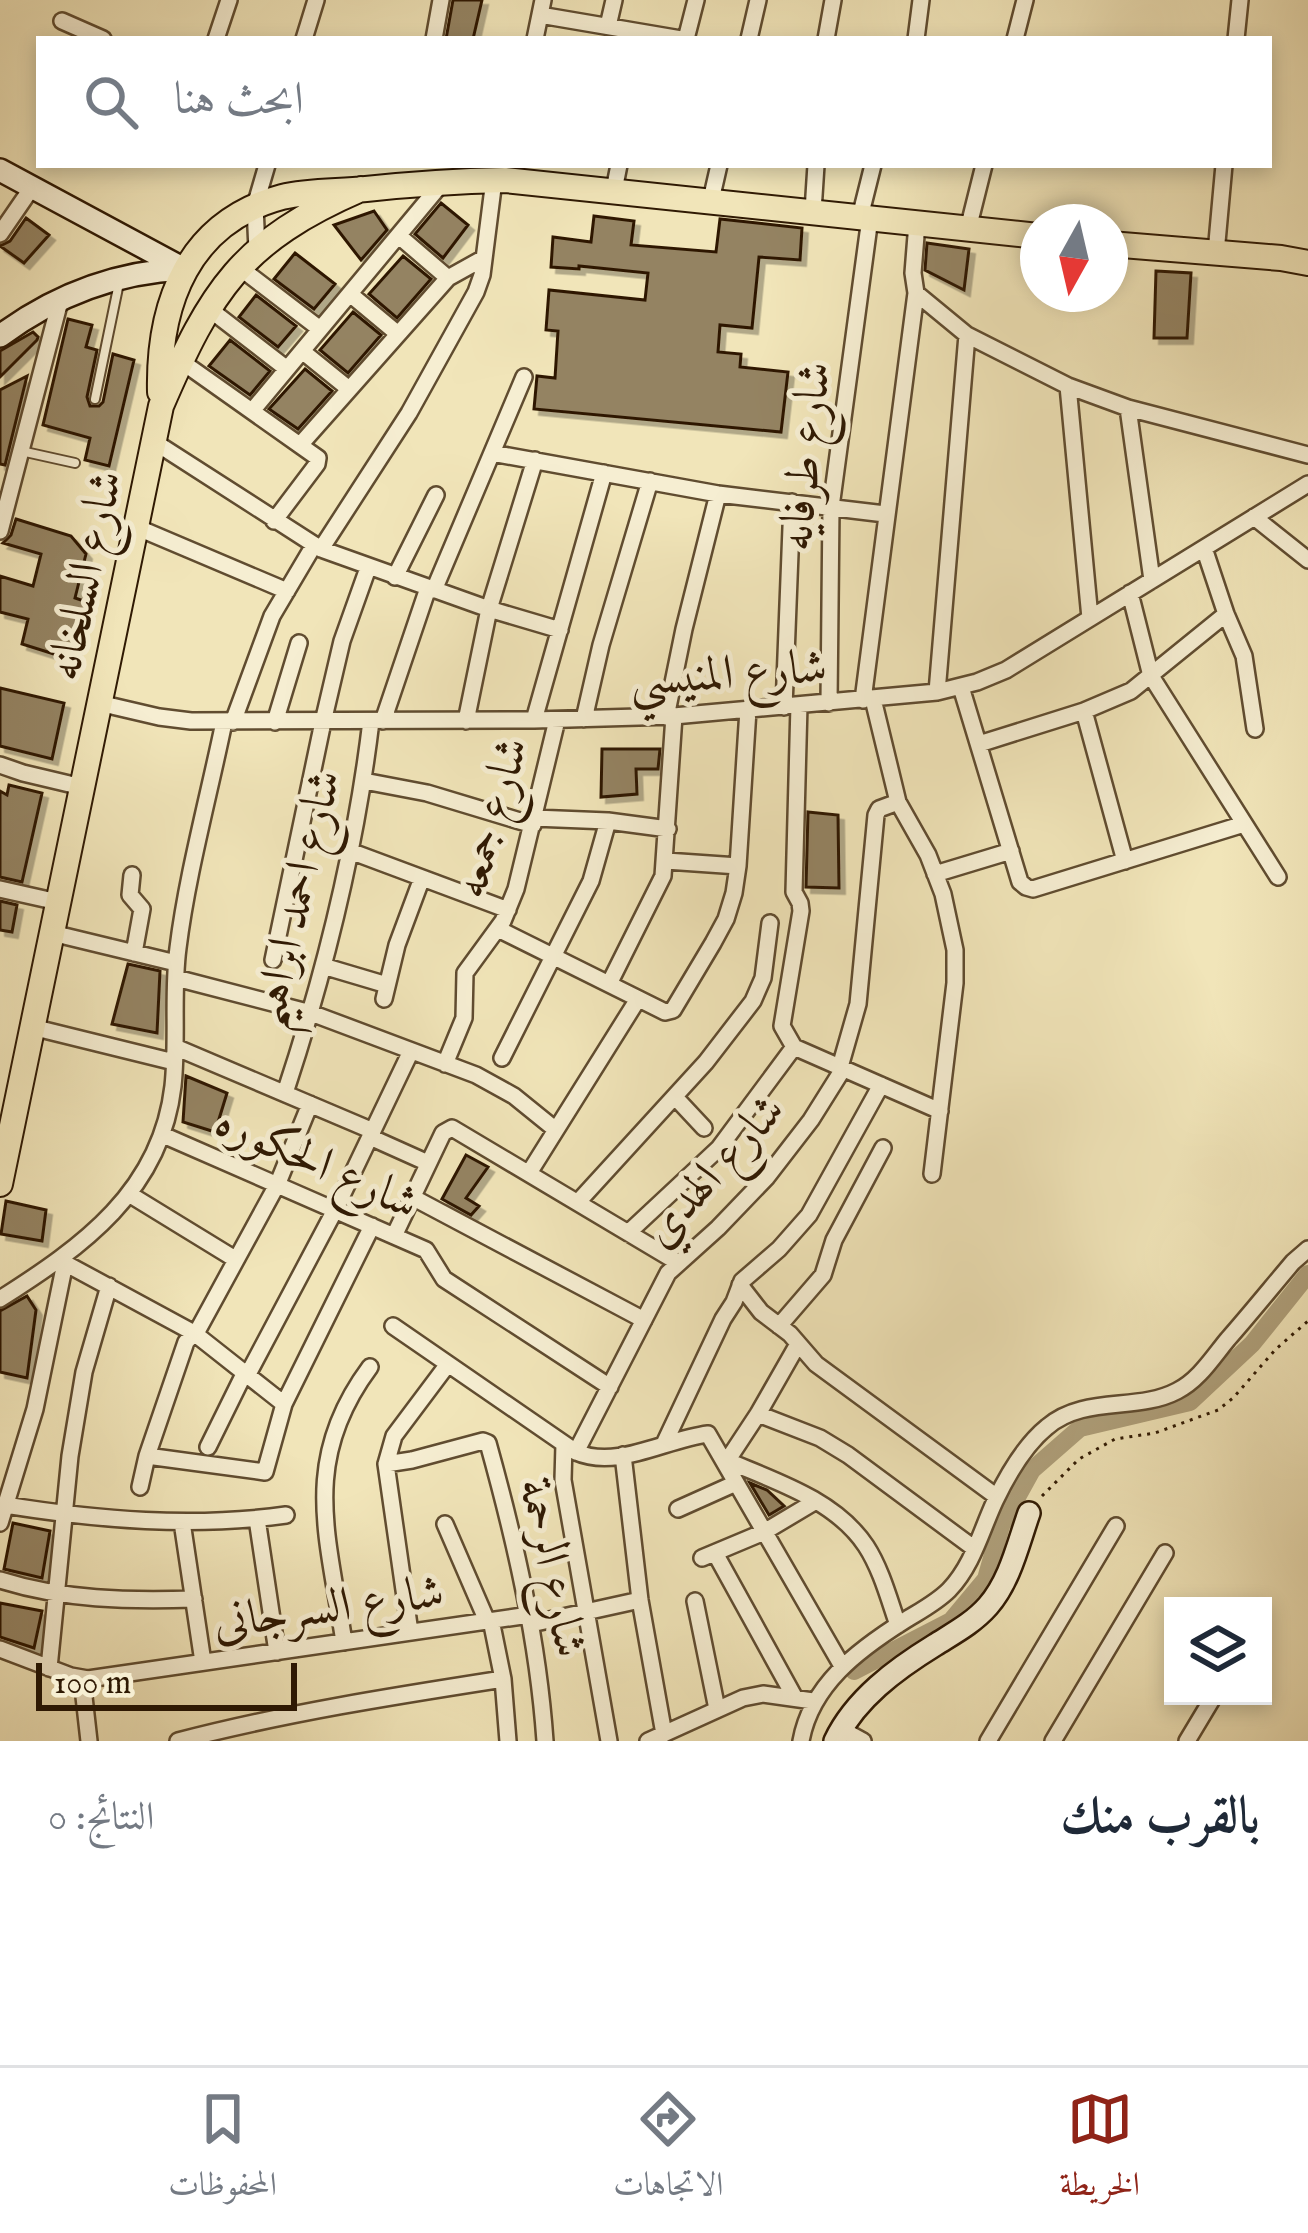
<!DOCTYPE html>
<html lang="ar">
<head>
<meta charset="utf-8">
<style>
  :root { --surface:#fff; --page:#f2f2f3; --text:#1f2937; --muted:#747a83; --line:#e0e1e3; --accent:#8f2418 }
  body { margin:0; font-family:"IM FELL English",Amiri,serif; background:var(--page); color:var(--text); direction:rtl }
  .controls { position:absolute; right:36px; bottom:36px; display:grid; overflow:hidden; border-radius:0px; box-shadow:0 6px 18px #0003 }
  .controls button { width:108px; height:108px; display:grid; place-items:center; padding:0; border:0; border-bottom:3px solid var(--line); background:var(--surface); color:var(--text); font:60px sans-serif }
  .compass { position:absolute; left:1020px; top:204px; width:108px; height:108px; border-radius:50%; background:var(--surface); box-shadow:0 6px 18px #0003; rotate:188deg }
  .scale { position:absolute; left:36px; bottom:30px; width:261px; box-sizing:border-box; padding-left:12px; border:6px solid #2f1903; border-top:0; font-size:33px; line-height:42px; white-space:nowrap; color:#2f1903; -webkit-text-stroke:9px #f6eed2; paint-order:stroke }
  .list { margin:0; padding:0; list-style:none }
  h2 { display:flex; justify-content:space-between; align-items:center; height:156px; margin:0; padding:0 48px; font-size:51px }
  h2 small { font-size:39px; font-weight:400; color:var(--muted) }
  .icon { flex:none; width:66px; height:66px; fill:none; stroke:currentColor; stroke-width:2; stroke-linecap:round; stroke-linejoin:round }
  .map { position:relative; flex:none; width:1308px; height:1741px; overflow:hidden; direction:ltr }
  .search { position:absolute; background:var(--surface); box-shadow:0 6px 18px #0003; left:36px; right:36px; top:36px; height:132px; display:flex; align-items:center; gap:30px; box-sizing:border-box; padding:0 42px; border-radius:0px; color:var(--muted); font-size:45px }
  .sheet { height:324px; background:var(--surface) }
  nav { display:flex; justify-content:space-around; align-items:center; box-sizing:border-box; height:168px; border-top:3px solid var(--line); background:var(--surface); font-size:33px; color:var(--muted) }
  nav a { display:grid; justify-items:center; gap:6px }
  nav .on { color:var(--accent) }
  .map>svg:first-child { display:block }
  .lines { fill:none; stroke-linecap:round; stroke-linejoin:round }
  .canal { stroke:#afa07b; stroke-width:18 }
  .building { fill:#948362; stroke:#2f1903; stroke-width:3; filter:url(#shadow) }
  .lane-casing { stroke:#604c30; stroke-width:12 }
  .street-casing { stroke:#604c30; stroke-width:20 }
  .secondary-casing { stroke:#2f1903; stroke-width:26 }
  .primary-casing { stroke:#2f1903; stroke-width:28 }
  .path { stroke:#2f1903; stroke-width:3; stroke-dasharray:3 6; stroke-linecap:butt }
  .lane { stroke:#f6eed2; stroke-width:8 }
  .street { stroke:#f6eed2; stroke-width:15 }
  .secondary { stroke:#f6eed2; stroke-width:21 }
  .primary { stroke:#f1e5b9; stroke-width:24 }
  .labels { text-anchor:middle; stroke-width:10; stroke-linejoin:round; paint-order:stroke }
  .street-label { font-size:48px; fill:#2f1903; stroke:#f6eed2 }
</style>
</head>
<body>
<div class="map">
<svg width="1308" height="1741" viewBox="0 0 1308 1741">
  <defs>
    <filter id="shadow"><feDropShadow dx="5.5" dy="5.5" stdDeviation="0" flood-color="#0004"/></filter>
  </defs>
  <rect width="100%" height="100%" fill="#f1e5b9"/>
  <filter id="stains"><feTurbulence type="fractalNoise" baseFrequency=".00167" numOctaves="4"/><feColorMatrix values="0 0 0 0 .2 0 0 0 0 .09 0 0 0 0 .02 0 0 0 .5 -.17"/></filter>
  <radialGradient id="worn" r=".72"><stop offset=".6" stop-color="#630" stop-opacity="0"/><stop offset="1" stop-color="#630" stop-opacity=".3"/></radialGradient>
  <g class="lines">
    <path class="canal" d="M854,1671L951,1621L986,1579L1001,1526L1032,1470L1080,1428L1190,1402L1252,1344L1308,1274"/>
  </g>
  <path class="building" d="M453,0H482L473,39H446Z
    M441,203L468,225L443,258L415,234Z
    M374,211L387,230L361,260L334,225Z
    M594,216L634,221L631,245L716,252L720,219L802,228L800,260L759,257L752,328L720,325L718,352L741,354L740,367L788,372L781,432L534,409L537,376L555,378L558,331L546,330L549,290L645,300L648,273L579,266V269L551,267L553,237L591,242Z
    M26,218L49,235L24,263L0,246L10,241Z
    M927,243L969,249L964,290L925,270Z
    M295,253L335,284L314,309L274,279Z
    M403,256L431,279L397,318L369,294Z
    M1156,271L1191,273L1187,338H1154Z
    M256,295L296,326L278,347L239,317Z
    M353,312L381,335L348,373L320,350Z
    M68,319L92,325L86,347L97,350L87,397L90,406H99L103,402L113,354L134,360L109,466L85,460L90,438L43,425Z
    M33,332L38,337L37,340L0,377V351Z
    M230,340L270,371L250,395L209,366Z
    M305,369L332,391L298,429L269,409Z
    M27,376L5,465L0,464V390Z
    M16,519L71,536L86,554L75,598L87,602L73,660L22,644L28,619L0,612V576L33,586L41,554L3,543L11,535Z
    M0,688L64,703L52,759L0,746Z
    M602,749H660L658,769H636L637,794L601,797Z
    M9,785L42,793L22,882L0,877V791L7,795Z
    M808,812L838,815L839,888L806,887Z
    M0,901L17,905L12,932L0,930Z
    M128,964L160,971L157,1033L112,1024Z
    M186,1076L227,1093L215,1132L183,1122Z
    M466,1155L488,1167L466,1198L479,1206L471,1215L442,1199Z
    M6,1201L46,1210L42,1241L1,1234Z
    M27,1296L36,1310L27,1378L0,1372V1311Z
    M750,1483L767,1490L784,1506L769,1515Z
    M13,1523L50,1531L42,1578L4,1569Z
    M0,1603L42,1611L34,1648L0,1637Z"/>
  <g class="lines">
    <defs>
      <path id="lane" d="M95,399L119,283
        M21,451L75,463"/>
      <path id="street" d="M540,15L681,39
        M62,21L103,39
        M608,26L614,0
        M216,39L229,0
        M304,39L316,0
        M434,39L441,0
        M535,39L543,0
        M686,39L696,0
        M749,39L758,0
        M826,39L833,0
        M916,39L921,0
        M1015,39L1025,0
        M1236,39L1240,0
        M614,190L619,165
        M711,200L719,165
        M813,211L816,165
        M860,217L873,165
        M917,223L913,273L916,293L967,335L1068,386L1128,408L1308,455
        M968,229L984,165
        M0,234L33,186
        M399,236L448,278
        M257,250L255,206L267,165
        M1216,253L1224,165
        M239,267L320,329
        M350,294L398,334
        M208,308L287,369
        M302,351L349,389
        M178,359L318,458L317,464L274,521
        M1068,386L1090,618
        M1128,408L1152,580
        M252,411L442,183
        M153,441L321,549L489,609L560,630
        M300,445L448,278L484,258
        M492,453L718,494L885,514
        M1254,517L1308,560
        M136,527L287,591
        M0,531L60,301
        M1204,548L1226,614L1244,656L1255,729
        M321,549L409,413L476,292L482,275L494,180
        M395,577L436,495
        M434,590L524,377
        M1130,593L1151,676L1278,877
        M961,687L1020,882L1026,887L1033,889L1244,824
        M937,692L967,335
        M863,700L916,293
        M99,703L159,717L191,721L534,720L674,716L937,692L977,682L1006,670L1308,484
        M829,703L831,507L870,218
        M784,707L792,502
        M1084,711L1125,861
        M666,717L684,629L718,494
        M584,719L601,645L650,481
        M534,720L604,473
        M383,721L428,588
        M466,721L489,609L535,460
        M233,722L272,616L314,545
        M275,722L299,643
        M979,744L1084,711L1131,691L1226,614
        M0,765L23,773L82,787
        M364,781L427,793L533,825
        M898,802L928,855L943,894L955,950V983L932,1174
        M534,818L608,821L668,829
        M350,851L508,910
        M666,861L738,866
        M935,874L1011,851
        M132,875L130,895L142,909L134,953
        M0,889L58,902
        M498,929L665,1012L673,1010L713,943L726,919L734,893L738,866L748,710
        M52,933L176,963
        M273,960L323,722L342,641L368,568
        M323,966L387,985
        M176,978L311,1013L476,1075L514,1096L556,1130
        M609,984L663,876L674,716
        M384,999L397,945L422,878
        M32,1027L174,1062
        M175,1047L373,1131
        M794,1047L940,1111
        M502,1058L591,881L608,821
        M445,1064L464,1018L465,973L503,921L516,889L557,720
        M840,1067L858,1004L876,815L879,809L898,802L873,699
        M285,1093C325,972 356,848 371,721
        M675,1097L704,1128
        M163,1135L426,1250L444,1279L610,1387
        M370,1137L428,1163
        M529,1173L638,999
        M129,1194L235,1259
        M412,1197L644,1320
        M578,1202L706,1062L753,1001L763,978L770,923
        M628,1233L719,1148L794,1047L782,1026L801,911L800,903L794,892L799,705
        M394,1236L443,1133L452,1128L677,1262
        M61,1261L194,1333L284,1404
        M740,1285L761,1312L790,1334L816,1364L997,1497
        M0,1299C82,1247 161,1191 173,1086C178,1040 172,993 178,948C187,875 209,795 224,722
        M393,1326L576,1452C617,1470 666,1439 708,1434L842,1666
        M779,1326L823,1275L834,1240L883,1148
        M247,1376L335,1210L411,1051
        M758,1414L820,1438L848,1455L975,1549
        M564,1444L563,1480L609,1741
        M664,1444L723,1319L734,1302L742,1281L779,1249L809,1215L881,1085
        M208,1447L244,1374
        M576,1452L668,1273L718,1228L767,1177L811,1120L843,1069
        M623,1455L640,1600L664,1734
        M147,1456L265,1472L284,1404L372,1226
        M723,1459C772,1480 835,1499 866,1546C881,1569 889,1599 898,1625
        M727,1461L758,1414L798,1344
        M386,1464L412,1460L483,1441L488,1443C515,1540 538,1640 545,1741
        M140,1487L147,1456L186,1342L199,1328L278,1183L310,1104
        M5,1505C99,1520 192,1528 286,1515
        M678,1509L736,1483
        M257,1519L277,1652
        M182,1522L203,1662
        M0,1523L35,1409L65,1263
        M445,1524L487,1621
        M715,1553L795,1698
        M702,1558L764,1532L816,1501
        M0,1580C63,1600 128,1601 194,1599
        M695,1601L717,1709
        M491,1620L503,1679L508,1741
        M531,1624L640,1600
        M410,1632L386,1464L394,1436L448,1364
        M344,1642C328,1535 300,1461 370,1367
        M0,1649L71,1676L88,1679L529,1615
        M49,1668L70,1456L84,1372L109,1286
        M82,1679L89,1741
        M841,1729L863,1741
        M178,1741C285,1713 394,1696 503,1679
        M648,1741L743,1698L763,1694L813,1701
        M801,1741C811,1685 858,1650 904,1621C920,1611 936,1603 949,1590C973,1565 981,1531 995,1501C1007,1476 1026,1444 1047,1427C1084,1395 1137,1412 1177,1391C1199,1380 1213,1357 1228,1339C1250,1314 1271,1288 1293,1262L1308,1249
        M988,1741L1116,1526
        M1053,1741L1165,1553
        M1187,1741L1214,1696"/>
      <path id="secondary" d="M0,170L184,269
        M0,336C54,296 117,272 184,269
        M835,1741C855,1699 896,1669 935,1645C954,1633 973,1623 988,1606C1010,1581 1018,1544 1029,1513"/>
      <path id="primary" d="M1110,244L1281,258L1308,263
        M160,392C158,302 189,222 282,197C310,190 338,192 366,189C413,184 458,181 505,180L1038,236
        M0,1184L161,406C211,290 241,241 361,189"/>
    </defs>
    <use href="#lane" class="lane-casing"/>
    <use href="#street" class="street-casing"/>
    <use href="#secondary" class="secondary-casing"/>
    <use href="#primary" class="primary-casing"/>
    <path class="path" d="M1042,1496L1079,1459L1115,1439L1155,1433L1218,1410L1233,1398L1276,1349L1308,1321"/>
    <use href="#lane" class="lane"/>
    <use href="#street" class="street"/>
    <use href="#secondary" class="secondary"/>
    <use href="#primary" class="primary"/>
  </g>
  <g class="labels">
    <g class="street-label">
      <text transform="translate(803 456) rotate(-84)" y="17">شارع طرفايه</text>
      <text transform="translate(83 575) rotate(-78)" y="17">شارع السلخانه</text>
      <text transform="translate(728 671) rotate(-4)" y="17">شارع المنيسي</text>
      <text transform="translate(489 817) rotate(-74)" y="17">شارع جمعه</text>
      <text transform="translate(294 899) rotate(-77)" y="17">شارع احمد ابراهيم</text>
      <text transform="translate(318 1160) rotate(24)" y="17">شارع الحكوره</text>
      <text transform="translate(712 1169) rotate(-48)" y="17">شارع الهدي</text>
      <text transform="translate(555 1567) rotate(78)" y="17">شارع الرحمة</text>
      <text transform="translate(328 1605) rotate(-8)" y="17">شارع السرجانى</text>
    </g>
  </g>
  <rect width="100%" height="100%" filter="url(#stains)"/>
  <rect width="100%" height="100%" fill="url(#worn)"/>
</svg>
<div class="controls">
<button><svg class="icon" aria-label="layers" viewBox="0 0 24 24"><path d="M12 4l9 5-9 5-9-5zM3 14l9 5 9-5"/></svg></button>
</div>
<svg class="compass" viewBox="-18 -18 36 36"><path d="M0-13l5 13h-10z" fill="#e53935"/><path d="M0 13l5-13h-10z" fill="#747a83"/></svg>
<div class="scale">100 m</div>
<div class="search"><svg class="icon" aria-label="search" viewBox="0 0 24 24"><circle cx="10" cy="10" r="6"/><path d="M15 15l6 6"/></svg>ابحث هنا</div>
</div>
<section class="sheet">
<h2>بالقرب منك<small>النتائج: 0</small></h2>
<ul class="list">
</ul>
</section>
<nav>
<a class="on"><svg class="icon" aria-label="map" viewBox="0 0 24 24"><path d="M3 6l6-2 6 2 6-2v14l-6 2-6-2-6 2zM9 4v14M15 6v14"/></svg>الخريطة</a>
<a><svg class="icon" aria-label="directions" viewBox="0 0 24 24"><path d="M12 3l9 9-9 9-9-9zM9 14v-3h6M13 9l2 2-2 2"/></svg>الاتجاهات</a>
<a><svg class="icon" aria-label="saved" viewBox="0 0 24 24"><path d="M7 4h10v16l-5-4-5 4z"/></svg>المحفوظات</a>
</nav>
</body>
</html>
